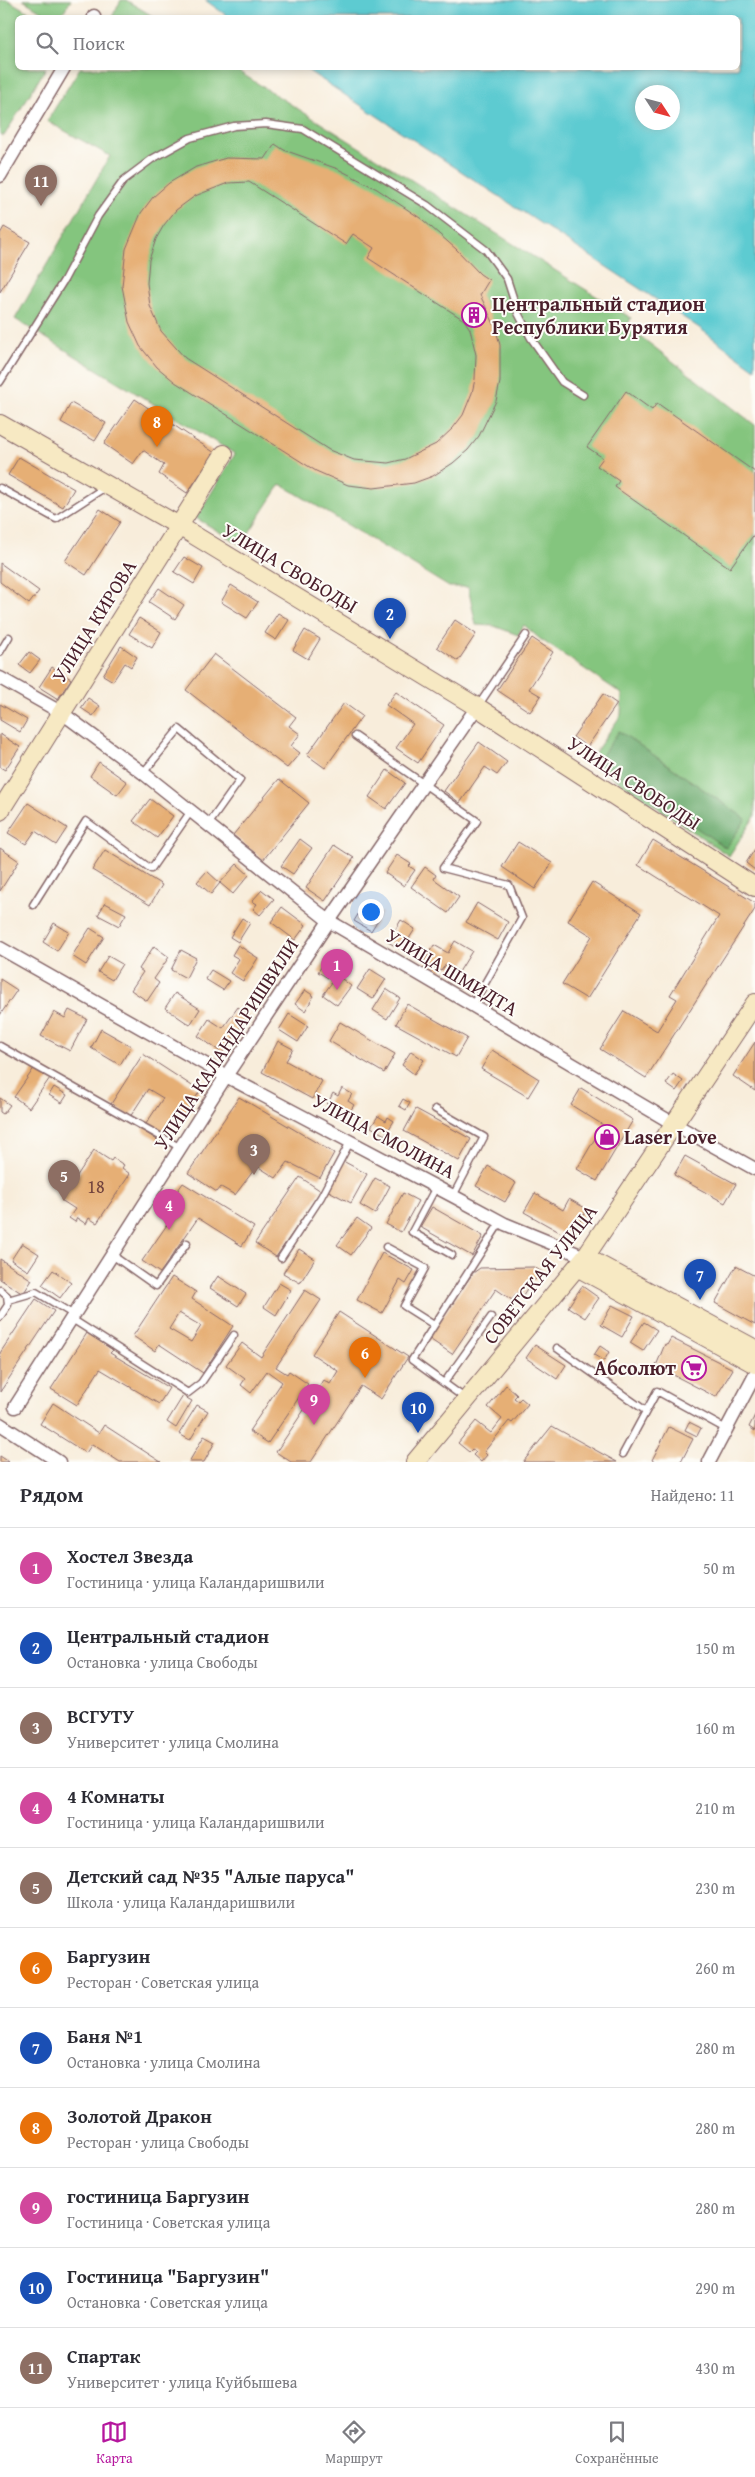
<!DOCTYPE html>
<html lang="ru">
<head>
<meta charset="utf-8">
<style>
  :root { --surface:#fff; --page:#f2f2f3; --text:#2b2b33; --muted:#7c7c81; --line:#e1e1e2; --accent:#b5179e }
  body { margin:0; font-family:"Gentium Book Plus",serif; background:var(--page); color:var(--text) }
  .compass { position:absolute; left:635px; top:85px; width:45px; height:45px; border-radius:50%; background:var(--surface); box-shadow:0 2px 8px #0003; rotate:126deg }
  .you { position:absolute; left:370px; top:911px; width:18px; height:18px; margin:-12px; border:4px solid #fff; border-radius:50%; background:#1a73e8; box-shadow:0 0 0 8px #1a73e833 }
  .badge { display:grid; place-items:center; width:32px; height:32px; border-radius:50%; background:var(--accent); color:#fff; font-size:16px; font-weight:700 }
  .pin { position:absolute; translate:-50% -41px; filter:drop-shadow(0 1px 2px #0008) }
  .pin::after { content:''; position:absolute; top:26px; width:18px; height:15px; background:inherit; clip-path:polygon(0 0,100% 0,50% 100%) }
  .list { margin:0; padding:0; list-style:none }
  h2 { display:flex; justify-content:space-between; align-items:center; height:65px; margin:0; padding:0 20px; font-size:21px }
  h2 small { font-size:16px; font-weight:400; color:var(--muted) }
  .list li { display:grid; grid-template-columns:32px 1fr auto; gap:15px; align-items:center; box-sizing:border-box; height:80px; padding:0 20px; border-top:1px solid var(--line) }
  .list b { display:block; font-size:19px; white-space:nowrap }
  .list p { margin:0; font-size:16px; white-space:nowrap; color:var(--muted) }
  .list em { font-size:16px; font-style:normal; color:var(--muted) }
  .icon { flex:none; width:28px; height:28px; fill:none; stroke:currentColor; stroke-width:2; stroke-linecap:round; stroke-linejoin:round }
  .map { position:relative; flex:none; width:755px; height:1462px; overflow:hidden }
  .search { position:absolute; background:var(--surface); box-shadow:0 2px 8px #0003; left:15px; right:15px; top:15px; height:55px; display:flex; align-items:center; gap:12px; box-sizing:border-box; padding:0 18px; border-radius:8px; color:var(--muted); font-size:19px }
  .sheet { height:945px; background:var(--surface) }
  nav { display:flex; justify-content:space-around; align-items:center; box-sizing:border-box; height:70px; border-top:1px solid var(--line); background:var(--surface); font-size:14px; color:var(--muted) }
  nav a { display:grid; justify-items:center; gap:2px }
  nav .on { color:var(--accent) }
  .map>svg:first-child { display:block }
  .green { fill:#84c57e; stroke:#677254 }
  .forest { fill:#6baa6d; stroke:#5a644c }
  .water { fill:#5dcbd1; stroke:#54757e; fill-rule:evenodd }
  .building { fill:#e6af75; fill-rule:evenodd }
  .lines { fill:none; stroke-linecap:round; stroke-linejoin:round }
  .lane-casing { stroke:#876769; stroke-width:9 }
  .street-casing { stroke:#876769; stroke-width:15 }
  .secondary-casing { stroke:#876769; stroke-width:20 }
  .lane { stroke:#fff; stroke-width:6 }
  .street { stroke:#fff; stroke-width:12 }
  .secondary { stroke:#f7e9c3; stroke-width:18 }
  .labels { text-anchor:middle; stroke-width:4; stroke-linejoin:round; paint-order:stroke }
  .number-label { font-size:18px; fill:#71433e }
  .poi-label { font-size:20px; font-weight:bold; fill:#4a1f2b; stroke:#fdfcf7; text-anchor:start }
  .street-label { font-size:20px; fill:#4a1f2b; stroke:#fdfcf7 }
</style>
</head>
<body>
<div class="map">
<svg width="755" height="1462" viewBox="0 0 755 1462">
  <rect width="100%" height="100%" fill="#fdfcf7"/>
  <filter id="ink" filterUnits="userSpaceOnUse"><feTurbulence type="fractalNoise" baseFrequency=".02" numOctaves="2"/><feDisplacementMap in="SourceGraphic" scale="10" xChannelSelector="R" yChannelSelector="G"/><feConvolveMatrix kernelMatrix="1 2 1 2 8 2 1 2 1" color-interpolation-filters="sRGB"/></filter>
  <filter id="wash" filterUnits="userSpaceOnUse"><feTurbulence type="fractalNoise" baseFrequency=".0096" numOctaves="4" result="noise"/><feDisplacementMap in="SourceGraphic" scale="20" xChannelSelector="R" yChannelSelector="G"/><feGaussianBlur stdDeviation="1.12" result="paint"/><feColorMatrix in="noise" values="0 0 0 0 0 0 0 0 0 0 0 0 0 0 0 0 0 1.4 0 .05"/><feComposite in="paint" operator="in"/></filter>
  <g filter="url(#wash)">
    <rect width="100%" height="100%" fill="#f8eddb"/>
    <path class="green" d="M0,0H8L37,17L18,18V68H46L4,136L0,134Z
      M23,0H71L60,17H51Z
      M121,0H126L154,17H112Z
      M80,68H233L631,318L627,326L755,425V816L729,856L589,761L621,715L622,694L540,639L524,625L518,635L494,626L476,625L468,587H449L281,484L241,545L196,518L235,454L15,319L110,156L47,121Z"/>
    <path class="forest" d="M619,731L746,819L726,848L598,761Z"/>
    <path class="water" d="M205,0H755V369L698,327L304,68H738V18H230ZM642,92H672V122H642Z"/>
    <g id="blocks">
      <path class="building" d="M275,144L284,150L338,169L377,189L423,220L456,249L480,274L489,280L480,295L495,326L500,345V382L496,401L479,436L468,450L453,463L433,476L414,483L374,488L348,485L316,471L175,382L157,367L140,346L129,322L122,286L126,249L141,213L153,197L169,183L196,167L226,158L265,159ZM249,182L346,244L353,234L374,248L368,258L464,320L470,329L476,355L475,379L472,393L463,415L453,428L436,444L405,459L388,463L354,460L329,450L185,358L161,331L150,306L147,283L149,260L156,239L164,225L176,210L195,196L228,183Z
        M4,227L30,242L0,292V234Z
        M626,391L652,410L657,403L755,472V533L730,568L615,487L619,481L597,466L603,458L587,447Z
        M135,399L215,453L187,493L159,474L164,465L143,450L133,464L104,444Z
        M71,403L106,423L95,441L61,422Z
        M19,457L74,489L63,507L8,475Z
        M100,509L120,522L86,575L65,561Z
        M184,557L203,568L194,584L174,572Z
        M0,563L39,591L29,604L0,582Z
        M231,585L258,602L247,618L221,602Z
        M159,588L184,605L175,619L149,602Z
        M278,613L289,620L276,640L265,633Z
        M139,618L161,632L152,648L129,634Z
        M455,620L476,634L458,661L437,647Z
        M305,630L320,639L308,659L293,650Z
        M532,638L553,652L529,689L541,696L530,712L497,690Z
        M121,646L137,657L131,667L125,663L113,681L103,675Z
        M29,652L40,660L30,673L19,665Z
        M214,654L296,717L289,726L300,734L291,746L300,753L287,768L186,690Z
        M52,667L71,679L58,699L39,687Z
        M396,692L444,725L418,763L396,748L413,724L386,705Z
        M603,694L617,704L587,747L573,737Z
        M88,698L100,706L93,716L81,708Z
        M344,703L362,716L325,768L307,755Z
        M0,704L27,720L20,732L0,720Z
        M0,734L20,747L5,770L0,767Z
        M479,742L507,762L497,775L485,767L460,803L444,791Z
        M99,762L127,782L117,795L90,776Z
        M387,770L405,783L386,809L369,797Z
        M279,779L309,803L263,860L233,835Z
        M150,799L173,816L157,838L133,821Z
        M28,803L67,828L56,845L35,831L26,844L8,833Z
        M300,839L312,848L293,874L281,866Z
        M653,840L755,903V909L646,1078L600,1049L624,1011L657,1031L677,999L670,995L719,916L638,865Z
        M518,842L552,863L535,889L502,867Z
        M334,845L354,858L325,901L306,888Z
        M0,848L19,861L0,891Z
        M755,849V870L746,863Z
        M105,850L162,885L150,905L92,870Z
        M397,855L411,864L409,866L415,870L404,886L385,873Z
        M237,864L249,875L233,894L220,883Z
        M425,867L436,875L434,879L459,897L448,913L411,887Z
        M207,871L220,883L211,894L197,882Z
        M592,882L641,913L587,999L562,984L592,936L568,921Z
        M262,890L274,899L260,915L253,909L257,904L252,901Z
        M105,903L126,914L119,926L98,915Z
        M365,903L382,913L371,931L354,921Z
        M477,903L508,922L498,940L466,922Z
        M282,907L306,925L295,940L271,922Z
        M242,918L250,923L238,942L230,937Z
        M401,920L415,929L402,950L388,942Z
        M54,923L69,932L57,951L43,942Z
        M90,928L104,937L86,965L72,956Z
        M455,941L472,951L459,972L446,964L441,971L424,961L434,945L448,953Z
        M238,945L258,958L243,981L230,973L239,959L232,955Z
        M154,946L169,957L154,979L159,983L147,1001L131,990L143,972L139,969Z
        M181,950L196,958L186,978L171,970Z
        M329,954L339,960L328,978L318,972Z
        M108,956L122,964L112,980L98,972Z
        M370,969L386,979L373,999L357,989Z
        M211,970L229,981L223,990L205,979Z
        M337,975L351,986L337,1005L323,995Z
        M0,979L17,990L0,1015Z
        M386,989L400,998L387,1019L373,1010Z
        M305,990L314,996L305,1011L295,1004Z
        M175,993L200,1009L190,1025L165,1008Z
        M407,1004L467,1038L456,1057L396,1024Z
        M238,1007L249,1015L222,1053L198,1036L209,1019L223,1028Z
        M69,1010L87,1019L70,1051L41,1036L54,1012L65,1018Z
        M289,1014L308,1026L298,1042L279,1030Z
        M340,1022L395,1054L384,1073L329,1041Z
        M101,1029L131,1046L120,1065L91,1048Z
        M278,1041L293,1049L286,1061L322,1081L312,1099L262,1072Z
        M755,1042V1091L733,1076Z
        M492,1050L539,1079L528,1097L481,1069Z
        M411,1051L424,1060L414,1074L402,1065Z
        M143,1054L200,1091L165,1145L142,1130L163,1098L148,1089L130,1117L111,1104Z
        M37,1064L52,1075L29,1108L14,1097Z
        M673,1074L683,1081L676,1091L666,1084Z
        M54,1087L67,1095L62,1103L49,1095Z
        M342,1088L352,1094L348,1101L354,1105L347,1116L327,1105L333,1093L338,1096Z
        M581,1088L633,1120L597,1181L577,1169L603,1125L571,1105Z
        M239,1097L334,1153L320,1178L288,1162L276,1178L257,1166L235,1195L221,1187L217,1192L188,1173Z
        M0,1098L10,1105L3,1114L0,1112Z
        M403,1099L410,1103L406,1110L399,1106Z
        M416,1109L471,1139L459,1161L404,1131Z
        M378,1116L386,1121L388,1117L394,1121L385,1135L371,1127Z
        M94,1150L111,1161L113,1158L124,1165L122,1168L130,1174L97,1223L89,1218L86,1224L77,1218L75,1222L69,1218L75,1209L61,1200Z
        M685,1156L736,1184L725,1203L674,1175Z
        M343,1161L367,1174L351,1203L327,1190Z
        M488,1166L516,1183L505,1202L476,1186Z
        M300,1177L321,1191L276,1257L255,1243Z
        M375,1178L390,1186L375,1214L360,1205Z
        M183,1183L254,1227L242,1246L198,1218L160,1273L142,1261L180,1206L171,1200Z
        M403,1193L418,1201L401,1232L386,1224Z
        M535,1193L563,1210L569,1199L587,1209L570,1238L524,1212Z
        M432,1207L483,1236L472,1256L420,1227Z
        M357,1218L371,1228L351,1255L337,1245Z
        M22,1243L39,1254L28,1271L11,1260Z
        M299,1249L315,1259L300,1283L283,1273Z
        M382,1253L414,1270L406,1284L400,1280L382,1313L357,1300Z
        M0,1259L32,1280L23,1294L0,1279Z
        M736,1266L755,1276V1325L715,1303Z
        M534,1267L542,1272L535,1280L533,1279L523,1295L518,1292L512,1300L496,1289L452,1354L428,1338L473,1273L480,1268Z
        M53,1270L71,1283L60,1298L42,1285Z
        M218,1276L246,1294L238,1306L210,1288Z
        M172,1277L196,1292L192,1299L233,1326L203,1373L159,1344L155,1351L133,1336ZM179,1313L201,1326L191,1342L169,1329Z
        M279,1283L291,1290L276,1315L264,1307Z
        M582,1286L599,1298L585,1318L568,1307Z
        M305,1290L321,1300L276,1367L287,1374L289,1371L308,1384L268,1443L249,1431L282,1382L267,1371L251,1393L241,1385L245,1379L226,1365L242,1343L261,1357Z
        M36,1299L54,1311L0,1392V1353Z
        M612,1305L634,1316L622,1337L601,1325Z
        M339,1312L408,1357L381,1399L361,1386L311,1462H291L276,1452L324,1380L330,1384L338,1371L312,1354Z
        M644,1322L657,1330L643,1351L630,1343Z
        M87,1333L113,1350L110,1353L169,1388L159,1404L100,1369L77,1405L51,1389Z
        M671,1338L733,1369L716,1397L656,1366L665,1344L667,1345Z
        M535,1345L566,1365L557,1379L526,1358Z
        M600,1346L609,1352L604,1361L594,1355Z
        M506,1385L517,1395L514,1398L518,1401L521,1398L528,1404L512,1423L509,1421L484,1452L487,1455L481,1462L473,1455L476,1452L472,1449L469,1452L458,1443L476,1421L491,1433L502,1419L488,1407Z
        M183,1396L192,1401L176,1428L167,1422Z
        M53,1403L99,1433L104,1425L161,1462H120L92,1444L86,1453L40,1424Z
        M197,1405L208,1411L190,1440L179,1434Z
        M755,1415V1431L749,1427Z
        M689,1422L701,1428L697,1436L685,1430Z
        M552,1426L617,1462H523Z
        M669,1427L693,1439L681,1462H656L652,1460Z
        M204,1436L215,1442L204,1462H189Z
        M0,1456L9,1462H0Z"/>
    </g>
  </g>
  <g filter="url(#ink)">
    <use href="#blocks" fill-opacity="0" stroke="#876769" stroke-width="1"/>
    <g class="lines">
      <defs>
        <path id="lane" d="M0,382L64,280L98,216L124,180L152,159L190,138L234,126L266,124L303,129L427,205L486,250L507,279L518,313L531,338L562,382L583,395
          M0,488L56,519L107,486
          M0,652L9,637
          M478,706L526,635
          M355,736L477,821L443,868L509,885L522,918L472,1006
          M143,773L179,729L240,780L208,825
          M33,905L86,821L151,869L191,811
          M0,1046L181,1148
          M435,1109L484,1137L453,1196
          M436,1187L412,1232L452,1255
          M386,1247L425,1268L404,1306L434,1325
          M112,1255L156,1286L187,1243
          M281,1258L321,1197L350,1142
          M0,1290L7,1296L8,1305L0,1317
          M8,1300L36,1292L74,1315
          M72,1319L188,1393L201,1383L234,1335
          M557,1348L646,1411
          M444,1383L491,1317
          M466,1399L412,1360L501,1221
          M623,1454L657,1391L726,1429"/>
        <path id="street" d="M94,18V16
          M0,176L64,68
          M0,678L62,713L143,773L329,921L674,1124L755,1169
          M0,948L226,1076L453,1196L505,1224L585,1257
          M15,1407L226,1076L329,921L477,707
          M0,1424L59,1462
          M709,1462L755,1375"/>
        <path id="secondary" d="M0,424L179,526L477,707L755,887
          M0,811L224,454
          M585,1257L755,1349
          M577,1267L755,1364
          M415,1462L585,1257L755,1003"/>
      </defs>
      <use href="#lane" class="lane-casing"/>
      <use href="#street" class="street-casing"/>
      <use href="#secondary" class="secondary-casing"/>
      <use href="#lane" class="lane"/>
      <use href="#street" class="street"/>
      <use href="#secondary" class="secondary"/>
    </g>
  </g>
  <defs>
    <symbol id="building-ring" viewBox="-11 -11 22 22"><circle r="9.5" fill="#fdfcf7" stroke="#b5179e" stroke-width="1.5"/><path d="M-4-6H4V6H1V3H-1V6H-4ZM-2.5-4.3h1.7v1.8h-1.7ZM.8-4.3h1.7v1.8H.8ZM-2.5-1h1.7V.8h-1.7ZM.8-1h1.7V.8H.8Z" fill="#b5179e"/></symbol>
    <symbol id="shop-ring" viewBox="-11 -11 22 22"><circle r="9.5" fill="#fdfcf7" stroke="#b5179e" stroke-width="1.5"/><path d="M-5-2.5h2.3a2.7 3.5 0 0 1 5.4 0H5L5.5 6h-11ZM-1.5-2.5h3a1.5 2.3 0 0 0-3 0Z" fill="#b5179e"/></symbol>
    <symbol id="supermarket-ring" viewBox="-11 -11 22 22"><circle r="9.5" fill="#fdfcf7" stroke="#b5179e" stroke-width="1.5"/><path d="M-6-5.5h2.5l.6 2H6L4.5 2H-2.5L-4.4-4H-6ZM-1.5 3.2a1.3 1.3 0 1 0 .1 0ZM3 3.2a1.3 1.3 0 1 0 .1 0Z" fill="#b5179e"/></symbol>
  </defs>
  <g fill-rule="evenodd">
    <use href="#building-ring" x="460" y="301" width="28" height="28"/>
    <use href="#shop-ring" x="593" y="1123" width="28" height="28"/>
    <use href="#supermarket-ring" x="680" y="1354" width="28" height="28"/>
  </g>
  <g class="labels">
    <g class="number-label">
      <text x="96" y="1193">18</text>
    </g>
    <g class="poi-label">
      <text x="492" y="311">Центральный стадион<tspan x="492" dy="23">Республики Бурятия</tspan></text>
      <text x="624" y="1144">Laser Love</text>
      <text x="676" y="1375" text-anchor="end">Абсолют</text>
    </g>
    <g class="street-label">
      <text transform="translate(290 568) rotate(31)" y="7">УЛИЦА СВОБОДЫ</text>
      <text transform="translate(94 621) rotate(-58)" y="7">УЛИЦА КИРОВА</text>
      <text transform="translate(634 783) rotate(33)" y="7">УЛИЦА СВОБОДЫ</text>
      <text transform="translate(452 972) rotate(31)" y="7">УЛИЦА ШМИДТА</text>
      <text transform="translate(226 1044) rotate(-57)" y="7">УЛИЦА КАЛАНДАРИШВИЛИ</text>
      <text transform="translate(384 1136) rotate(28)" y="7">УЛИЦА СМОЛИНА</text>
      <text transform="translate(540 1274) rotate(-52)" y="7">СОВЕТСКАЯ УЛИЦА</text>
    </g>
  </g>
</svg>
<svg class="compass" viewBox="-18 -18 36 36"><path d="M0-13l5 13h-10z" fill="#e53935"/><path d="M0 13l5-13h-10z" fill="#7c7c81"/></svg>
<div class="you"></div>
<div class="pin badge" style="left:337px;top:990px;background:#d1479c">1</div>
<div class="pin badge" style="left:390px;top:639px;background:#1a4fb4">2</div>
<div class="pin badge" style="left:254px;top:1175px;background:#8d6e63">3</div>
<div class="pin badge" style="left:169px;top:1230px;background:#d1479c">4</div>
<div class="pin badge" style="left:64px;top:1201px;background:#8d6e63">5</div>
<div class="pin badge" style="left:365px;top:1378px;background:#e8710a">6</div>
<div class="pin badge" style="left:700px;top:1300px;background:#1a4fb4">7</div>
<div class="pin badge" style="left:157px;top:447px;background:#e8710a">8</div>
<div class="pin badge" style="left:314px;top:1425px;background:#d1479c">9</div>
<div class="pin badge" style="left:418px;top:1433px;background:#1a4fb4">10</div>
<div class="pin badge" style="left:41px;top:206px;background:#8d6e63">11</div>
<div class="search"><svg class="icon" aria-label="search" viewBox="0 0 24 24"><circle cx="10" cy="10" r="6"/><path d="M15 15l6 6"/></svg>Поиск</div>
</div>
<section class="sheet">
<h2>Рядом<small>Найдено: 11</small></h2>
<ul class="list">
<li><span class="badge" style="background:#d1479c">1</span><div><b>Хостел Звезда</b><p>Гостиница · улица Каландаришвили</p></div><em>50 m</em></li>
<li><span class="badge" style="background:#1a4fb4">2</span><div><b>Центральный стадион</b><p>Остановка · улица Свободы</p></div><em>150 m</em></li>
<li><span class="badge" style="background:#8d6e63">3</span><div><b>ВСГУТУ</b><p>Университет · улица Смолина</p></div><em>160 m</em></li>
<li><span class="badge" style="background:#d1479c">4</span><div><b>4 Комнаты</b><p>Гостиница · улица Каландаришвили</p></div><em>210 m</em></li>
<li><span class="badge" style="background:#8d6e63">5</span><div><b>Детский сад №35 &quot;Алые паруса&quot;</b><p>Школа · улица Каландаришвили</p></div><em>230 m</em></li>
<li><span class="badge" style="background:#e8710a">6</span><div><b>Баргузин</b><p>Ресторан · Советская улица</p></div><em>260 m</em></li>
<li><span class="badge" style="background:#1a4fb4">7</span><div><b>Баня №1</b><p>Остановка · улица Смолина</p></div><em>280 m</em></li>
<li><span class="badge" style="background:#e8710a">8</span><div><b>Золотой Дракон</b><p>Ресторан · улица Свободы</p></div><em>280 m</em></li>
<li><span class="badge" style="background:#d1479c">9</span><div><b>гостиница Баргузин</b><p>Гостиница · Советская улица</p></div><em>280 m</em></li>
<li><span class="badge" style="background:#1a4fb4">10</span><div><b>Гостиница &quot;Баргузин&quot;</b><p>Остановка · Советская улица</p></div><em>290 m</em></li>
<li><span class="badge" style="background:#8d6e63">11</span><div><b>Спартак</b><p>Университет · улица Куйбышева</p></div><em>430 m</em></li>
</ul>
</section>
<nav>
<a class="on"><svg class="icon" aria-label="map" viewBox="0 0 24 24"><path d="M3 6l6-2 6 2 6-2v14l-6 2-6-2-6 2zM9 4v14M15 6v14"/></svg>Карта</a>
<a><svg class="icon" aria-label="directions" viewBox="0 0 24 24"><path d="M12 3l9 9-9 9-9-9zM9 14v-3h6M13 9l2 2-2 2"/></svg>Маршрут</a>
<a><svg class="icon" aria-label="saved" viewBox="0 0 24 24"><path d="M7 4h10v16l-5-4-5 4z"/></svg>Сохранённые</a>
</nav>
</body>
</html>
